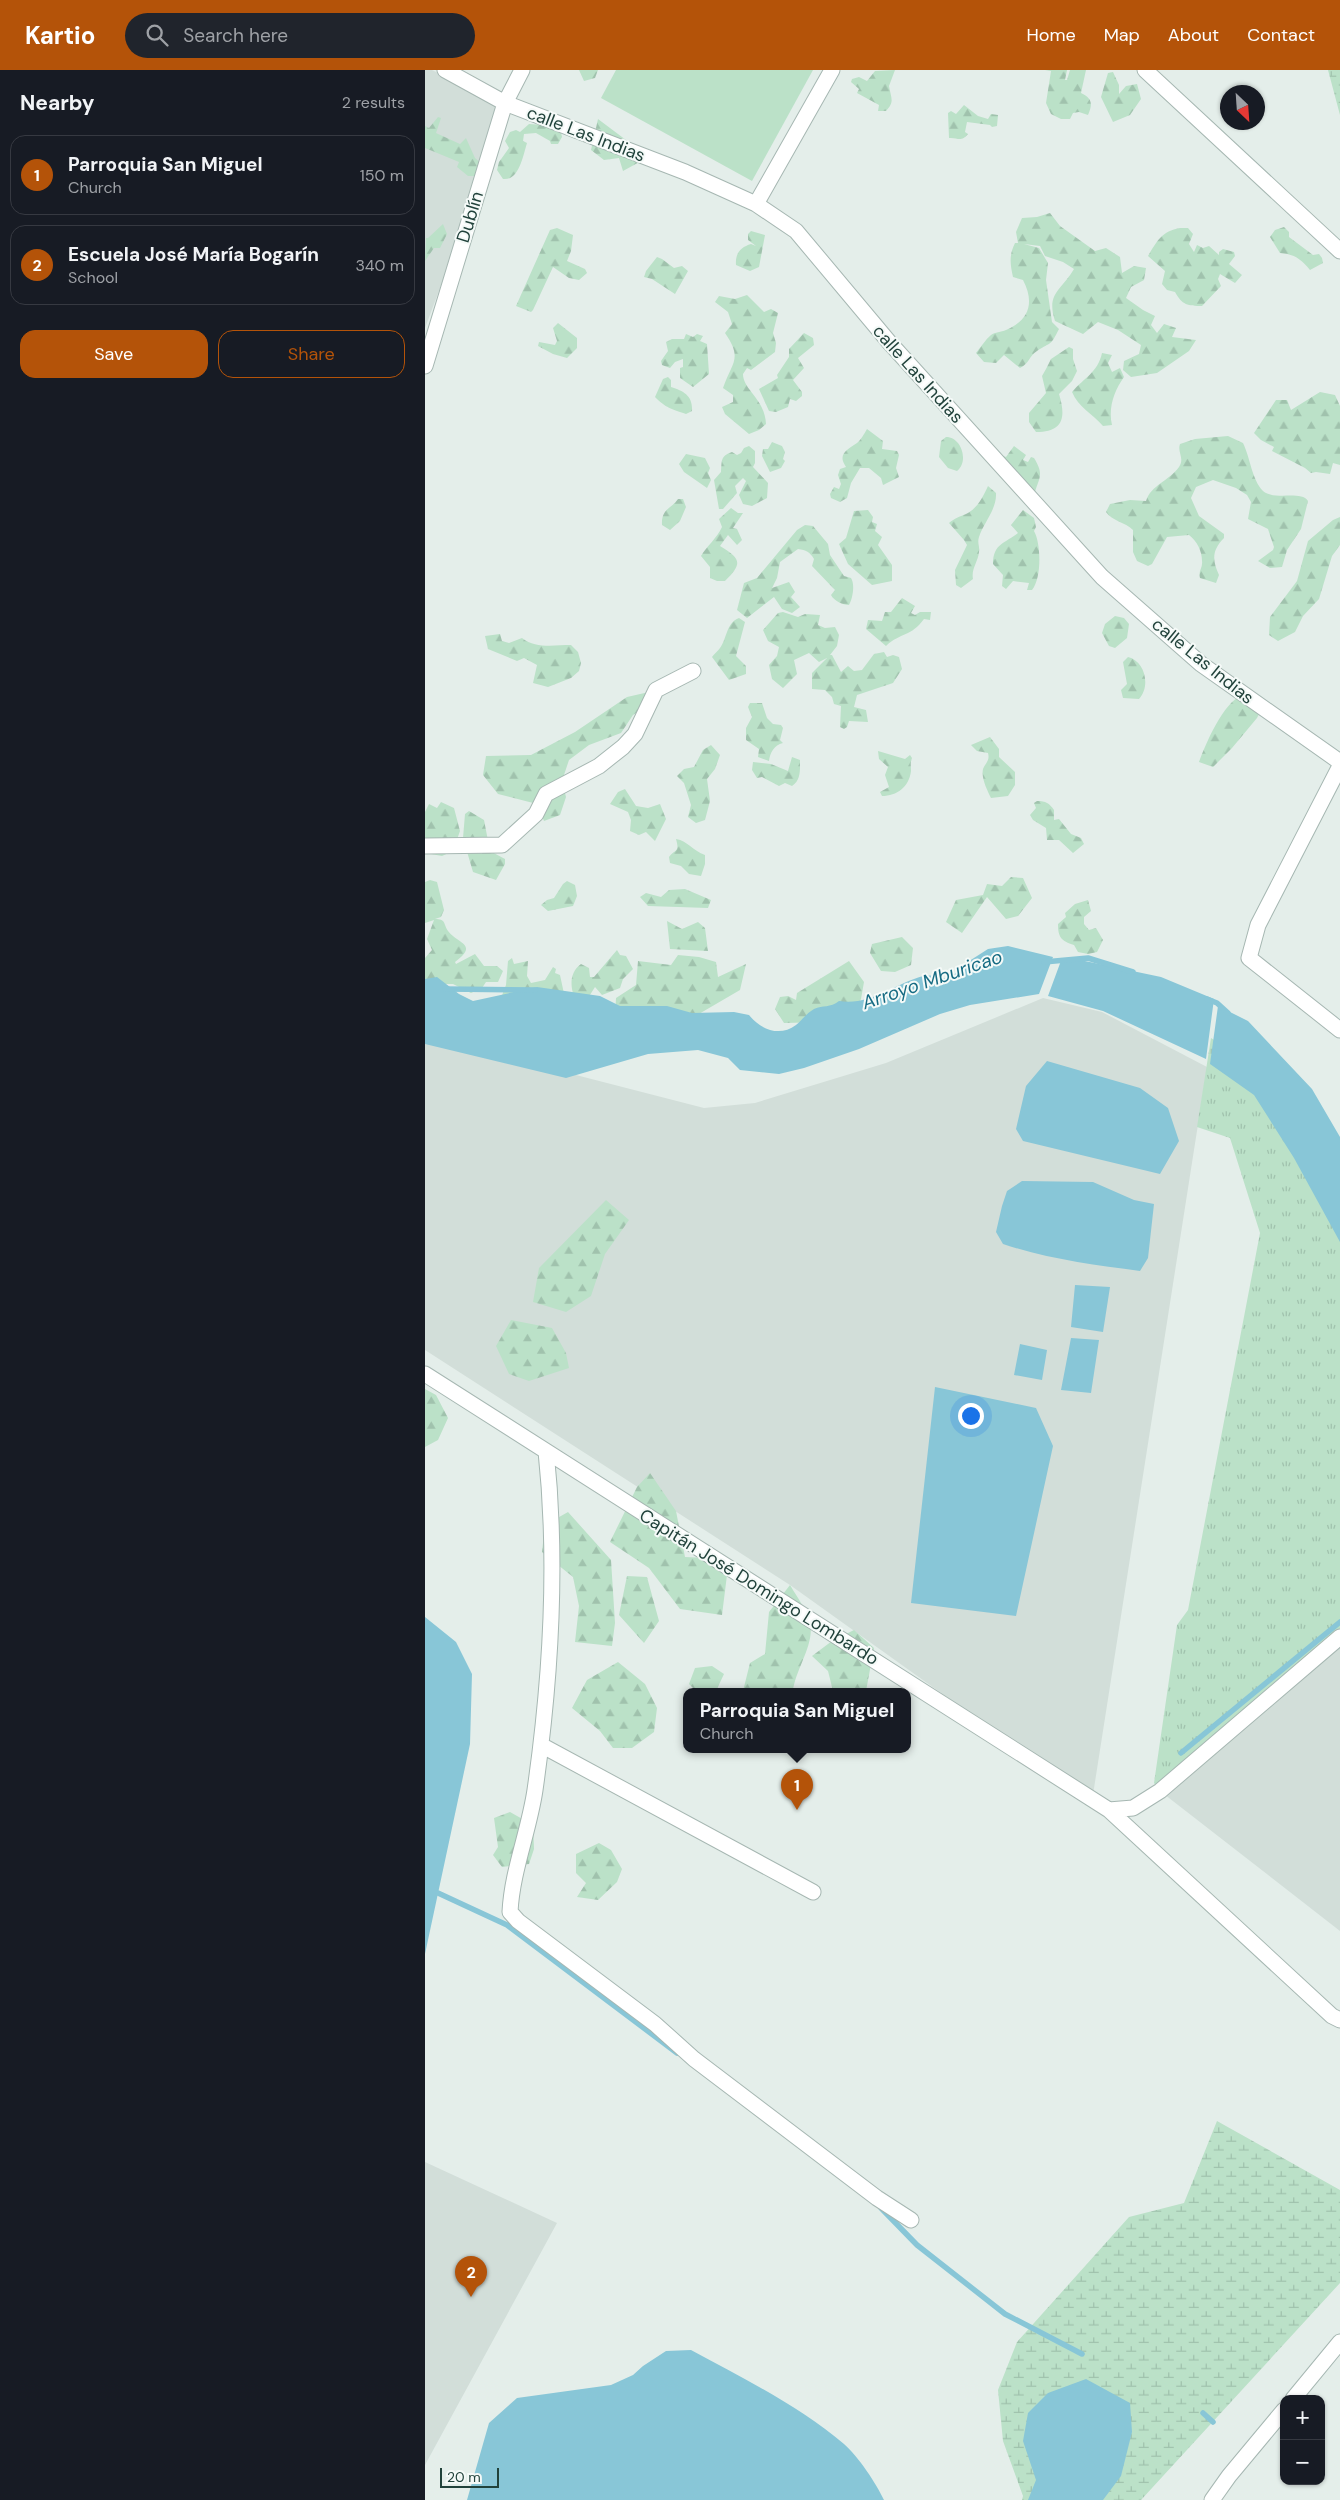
<!DOCTYPE html>
<html lang="en">
<head>
<meta charset="utf-8">
<style>
  :root { --surface:#171b24; --page:#20242c; --text:#f1f3f6; --muted:#9ea1a6; --line:#363941; --accent:#b45309 }
  body { margin:0; font-family:"DM Sans",sans-serif; background:var(--page); color:var(--text) }
  .controls { position:absolute; right:15px; bottom:15px; display:grid; overflow:hidden; border-radius:10px; box-shadow:0 1px 4px #0004 }
  .controls button { width:45px; height:45px; display:grid; place-items:center; padding:0; border:0; border-bottom:1px solid var(--line); background:var(--surface); color:var(--text); font:25px sans-serif }
  .compass { position:absolute; left:795px; top:15px; width:45px; height:45px; border-radius:50%; background:var(--surface); box-shadow:0 1px 4px #0004; rotate:155deg }
  .scale { position:absolute; left:15px; bottom:12px; width:59px; box-sizing:border-box; padding-left:5px; border:2px solid #21423b; border-top:0; font-size:14px; line-height:18px; white-space:nowrap; color:#21423b; -webkit-text-stroke:4px #f5faf8; paint-order:stroke }
  .you { position:absolute; left:545px; top:1345px; width:18px; height:18px; margin:-12px; border:4px solid #fff; border-radius:50%; background:#1a73e8; box-shadow:0 0 0 8px #1a73e833 }
  .badge { display:grid; place-items:center; width:32px; height:32px; border-radius:50%; background:var(--accent); color:#fff; font-size:16px; font-weight:700 }
  .pin { position:absolute; translate:-50% -41px; filter:drop-shadow(0 1px 2px #0008) }
  .pin::after { content:''; position:absolute; top:26px; width:18px; height:15px; background:inherit; clip-path:polygon(0 0,100% 0,50% 100%) }
  .popup { position:absolute; left:258px; top:1618px; width:228px; height:65px; box-sizing:border-box; display:grid; place-content:center; border-radius:10px; background:var(--surface); filter:drop-shadow(0 1px 4px #0005); font-size:16px; white-space:nowrap; color:var(--muted) }
  .popup b { font-size:19px; color:var(--text) }
  .popup::after { content:''; position:absolute; left:50%; top:100%; margin-left:-10px; border:10px solid transparent; border-top-color:var(--surface) }
  .list { margin:0; padding:0; list-style:none }
  h2 { display:flex; justify-content:space-between; align-items:center; height:65px; margin:0; padding:0 20px; font-size:21px }
  h2 small { font-size:16px; font-weight:400; color:var(--muted) }
  .list li { display:grid; grid-template-columns:32px 1fr auto; gap:15px; align-items:center; box-sizing:border-box; height:80px; margin:0 10px 10px; padding:0 10px; border:1px solid var(--line); border-radius:15px }
  .list b { display:block; font-size:19px; white-space:nowrap }
  .list p { margin:0; font-size:16px; white-space:nowrap; color:var(--muted) }
  .list em { font-size:16px; font-style:normal; color:var(--muted) }
  .actions { display:flex; gap:10px; padding:15px 20px }
  .actions a { flex:1; padding:11px 0; border:1px solid var(--accent); border-radius:15px; text-align:center; font-size:18px; color:var(--accent) }
  .actions .main { background:var(--accent); color:#fff }
  .icon { flex:none; width:28px; height:28px; fill:none; stroke:currentColor; stroke-width:2; stroke-linecap:round; stroke-linejoin:round }
  .map { position:relative; flex:none; width:915px; height:2430px; overflow:hidden }
  header { display:flex; align-items:center; gap:30px; box-sizing:border-box; height:70px; padding:0 25px; background:var(--accent); color:#fff }
  header strong { font-size:24px }
  nav { display:flex; gap:28px; margin-inline-start:auto; font-size:18px }
  .search { width:350px; height:45px; background:var(--page); display:flex; align-items:center; gap:12px; box-sizing:border-box; padding:0 18px; border-radius:28px; color:var(--muted); font-size:19px }
  main { display:flex }
  aside { flex:1; background:var(--surface) }
  .map>svg:first-child { display:block }
  .built { fill:#d2ded9 }
  .grass { fill:url(#grass-tufts) }
  .forest { fill:url(#forest-firs) }
  .wetland { fill:url(#wetland-marsh) }
  .pitch { fill:#bbe1c8 }
  .water { fill:#88c6d7 }
  .lines { fill:none; stroke-linecap:round; stroke-linejoin:round }
  .stream { stroke:#88c6d7; stroke-width:5.5 }
  .minor-casing { stroke:#a6b7b2; stroke-width:17 }
  .minor { stroke:#fff; stroke-width:15 }
  .labels { text-anchor:middle; stroke-width:4; stroke-linejoin:round; paint-order:stroke }
  .street-label { font-size:18px; fill:#21423b; stroke:#f5faf8 }
  .water-label { font-size:19px; font-style:italic; fill:#166b83; stroke:#f5faf8 }
</style>
</head>
<body>
<header>
<strong>Kartio</strong>
<div class="search"><svg class="icon" aria-label="search" viewBox="0 0 24 24"><circle cx="10" cy="10" r="6"/><path d="M15 15l6 6"/></svg>Search here</div>
<nav><a>Home</a><a>Map</a><a>About</a><a>Contact</a></nav>
</header>
<main>
<aside>
<h2>Nearby<small>2 results</small></h2>
<ul class="list">
<li><span class="badge">1</span><div><b>Parroquia San Miguel</b><p>Church</p></div><em>150 m</em></li>
<li><span class="badge">2</span><div><b>Escuela José María Bogarín</b><p>School</p></div><em>340 m</em></li>
</ul>
<div class="actions"><a class="main">Save</a><a>Share</a></div>
</aside>
<div class="map">
<svg width="915" height="2430" viewBox="0 0 915 2430">
  <defs>
    <pattern id="grass-tufts" width="24" height="20" patternUnits="userSpaceOnUse" patternTransform="scale(1.25)"><rect width="24" height="20" fill="#bbe1c8"/><path d="M3 7l-1-3M5 7V3M7 7l1-3M15 17l-1-3M17 17v-4M19 17l1-3" fill="none" stroke="#a0c2ad"/></pattern>
    <pattern id="forest-firs" width="22" height="20" patternUnits="userSpaceOnUse" patternTransform="scale(1.25)"><rect width="22" height="20" fill="#bbe1c8"/><path d="M5 1l3.5 6h-7zM16 11l3.5 6h-7z" fill="#a0c2ad"/></pattern>
    <pattern id="wetland-marsh" width="20" height="14" patternUnits="userSpaceOnUse" patternTransform="scale(1.25)"><rect width="20" height="14" fill="#bbe1c8"/><path d="M1 5h8M5 5V1M11 12h8M15 12V8" fill="none" stroke="#a0c2ad"/></pattern>
  </defs>
  <rect width="100%" height="100%" fill="#e4eeea"/>
  <path class="built" d="M0,0H7L83,37L0,258Z
    M618,928L677,942L782,997L667,1731L365,1515L0,1280V966L279,1038L330,1033L461,993Z
    M915,1572V1861L735,1721Z
    M0,2092L132,2153L0,2395Z"/>
  <path class="grass" d="M786,968L811,984L915,1153V1567L735,1721L729,1713L752,1555L763,1540L835,1163L805,1068L772,1057Z"/>
  <path class="forest" d="M154,0H173L170,8L159,11Z
    M470,0L464,16C466,28 470,32 461,41H453L454,35L432,23L434,19L426,12L427,9L434,7L442,11L450,1Z
    M620,0H642L640,10H642L645,0H661L656,23C667,28 668,34 663,45L654,42L648,43L645,49H636L626,44L621,33L626,1Z
    M688,2L694,15V24L701,16L712,14L716,29L705,45L688,52L676,27L683,3Z
    M539,35L553,46L563,49L566,44L573,45L572,56L567,57L565,55L542,52L540,62L543,64C536,73 532,67 524,68L523,43L526,41L531,44Z
    M13,47L16,48L11,63L35,74L41,68L50,88L57,94L50,106H43L32,97L34,92L0,78V56L4,58Z
    M173,49L217,82L218,90L198,101L194,88L179,90L166,80Z
    M104,54L119,55L136,62L137,67L133,74H126L125,71L111,63L99,64L98,71L102,73C98,86 94,111 78,109L72,100L74,92L84,78L80,71L85,62L91,60L95,62Z
    M625,143L635,156L670,181L681,178L695,187L697,203L709,196L721,198L719,210L706,217L701,228L718,240L730,246L726,255L732,263L739,254L751,258L747,267L771,270L764,281L732,303L706,307L698,300L699,291L714,284L716,275L693,260L673,252L658,264L630,251C621,223 636,221 649,199L638,192L620,186L615,176L599,174L614,178L623,193L621,210L627,252L634,259C625,277 627,271 612,281C604,286 604,294 595,298L579,285L571,293L559,292L551,283C556,277 560,270 566,265C570,262 576,262 581,260C604,250 610,233 598,210L588,207C585,194 584,185 590,173H593L591,162L597,148L612,147Z
    M18,154L22,164L15,178H9L0,191L1,168H3Z
    M859,157L864,162V167L888,185L894,184L897,188L898,193L885,200C876,189 869,184 855,183L845,167L850,160Z
    M132,158L148,165L146,181L142,191L160,199L162,203L154,210L144,208L128,197L108,240L106,242L91,236L125,160Z
    M755,158H763L768,164L764,174L769,182L772,175L778,178L784,176L794,185V182L798,179L809,182L810,186L804,194L817,205L810,213L795,204L793,209L796,216L777,236C763,236 757,235 750,222L742,220L737,214L740,201L723,186C732,171 737,161 755,158Z
    M326,161L340,165L334,197L325,201L311,195C310,183 316,177 326,174L331,176L323,170V164Z
    M232,187L237,189L249,198L257,196L263,201L250,224L227,209L219,207L221,201Z
    M322,225L339,242L346,239L353,243L348,263L351,273L350,282L326,300L322,298L318,304C318,320 340,329 341,354L334,360L324,364L300,344L297,337L308,332V325L298,318C307,292 318,289 300,263L307,254L303,242L290,232L294,226L310,229Z
    M133,253L152,268V278L142,288L128,284L113,276L114,272L130,275L132,271L128,258Z
    M379,263L388,268L389,275L373,288L379,298L368,310L377,322V326L371,331L365,329L363,337L351,342L344,341L334,319L353,308L352,305L364,287V279Z
    M261,264L268,267L272,264L278,266L275,271L282,274L284,304L268,317L255,308V298L258,297V289L250,292L245,298L237,295L236,291L243,281L241,272L247,269H259Z
    M644,277L648,279V289L652,301L647,311L634,324C641,347 639,362 611,362L604,352V343L621,323L617,306L621,299L626,289Z
    M677,283L687,285L683,293L687,302L695,298L699,307C689,321 683,338 687,355L678,356C668,344 653,337 647,322C659,308 673,302 677,283Z
    M243,307L246,310V317C259,321 268,326 267,341L261,344C246,339 241,338 230,327L238,309Z
    M895,322L910,325L915,336V395L908,393L905,404L891,402L886,403L880,398L847,381L849,377L836,370L829,363L851,330H862L866,340Z
    M442,359L458,371L457,379L472,381L474,385L471,398L474,407L458,415L456,408L444,398H435L426,413L422,428L415,432L406,428L405,424L409,417L414,419L416,414L413,405L415,399L421,397C412,384 422,380 432,373C436,370 439,364 442,359Z
    M803,366L818,373C825,387 827,410 838,421C850,431 876,420 883,431L876,459L862,480L857,497L845,498L833,491L848,480L849,477L843,459L823,449L826,432L822,425L811,418L788,410L771,417L766,428L774,446L799,464V468C787,480 787,490 794,505L791,513L775,508C773,501 778,498 777,491C777,481 772,471 764,465L742,467L727,494L723,496L712,491L708,482V460C700,452 687,451 681,442L685,434L705,430L721,431C726,415 744,411 754,397C760,388 752,382 755,374L770,369Z
    M521,367C537,367 544,392 532,401L523,398L514,387L516,371Z
    M347,372L357,376L360,382L358,389L360,391L356,398L345,402L337,386L338,379H343Z
    M324,376L330,381V393L328,397L343,413L342,428L327,436L318,434L314,425L321,411L318,408L310,416L312,423L298,439H294L289,410L296,402C297,391 295,386 307,382L312,385L316,383L319,378Z
    M589,376L601,385L598,390L603,392L606,387L609,388C621,407 612,409 609,427L576,385L581,387Z
    M261,384L280,388L285,398L283,403L286,410L282,418L259,402L254,394Z
    M563,416L571,423C572,439 559,452 554,467C552,473 555,477 554,482C553,492 546,499 548,509L536,518L531,515L530,500L542,475L539,470L524,453C530,448 534,447 541,444C552,439 558,427 563,416Z
    M253,429H258L261,437L255,451L245,460L237,455C236,439 246,439 253,429Z
    M306,438L313,443H318L308,458L312,459L317,470L312,475L303,465L295,476C316,489 318,493 300,511H292L285,508V497L276,486C282,476 292,468 297,457L294,449Z
    M443,440L448,447L447,452L452,454L450,461L457,467L453,475L467,495V511L447,515L423,494L414,474L421,468L429,441Z
    M598,440L609,448L611,457L609,461C616,473 617,508 607,520H602L604,513L588,511L581,519L577,516L578,505L568,494C568,473 581,473 593,463L586,455Z
    M915,447V475L907,486L894,529L878,546L870,562L853,571L844,565L845,547L872,511L883,471L908,450Z
    M380,455L388,456L403,474L405,485L419,506L426,508C430,514 428,528 424,535C418,535 409,531 406,525L410,520L387,496L389,489C385,482 381,480 373,479L355,492L352,508L347,518L364,512L370,522L366,527L375,537L367,543L357,539L349,527L322,548L312,540L319,513L332,508L372,460Z
    M477,528L490,536L486,543L490,545L495,542H506L505,550L499,549C486,567 476,562 461,576L441,559L443,550L457,551L460,542H466Z
    M358,542L373,547L380,544L395,545L393,555L400,558L410,557L414,565L412,576L405,585H407L416,602L423,596L429,601L437,600L449,584L459,582L462,587L468,585L474,587L477,599L468,613L432,625L429,637L441,640L443,652L424,651L422,657L419,659L415,657L416,636L409,634L407,627L400,620L387,619V603L402,588L394,592L384,583L369,590L372,604L358,618L347,609L344,595L352,586L354,577L343,571L338,560L353,543Z
    M690,546L699,548L704,554L702,568L690,578L684,576L677,563L680,554Z
    M314,548L320,552L311,586L321,596V604L304,610L287,587C289,584 293,581 295,578C302,569 301,553 314,548Z
    M75,564L77,571L84,573L97,568C111,579 129,575 146,575L153,582L156,593L154,601L146,608L123,617L108,613L112,595L99,588L92,591L63,579L60,566Z
    M703,587C720,591 726,616 714,629L698,628L696,620L702,614L698,592Z
    M224,622V635L208,645L196,663L164,675L144,690L137,711L141,727L135,745L119,751L112,734L73,724L58,705L61,686L106,685L150,662L202,627Z
    M817,625L834,644L832,648L807,678L788,697L774,692C781,673 798,633 817,625Z
    M325,633H337L342,648L348,654L356,655L358,658L355,670L358,673C349,675 345,683 344,691L333,687L334,679L321,670V658L327,647L323,637Z
    M565,667L574,679V687L590,702V715L583,726L566,728C562,720 556,708 558,699C561,692 565,691 563,683L552,681L546,675Z
    M286,675L295,685L290,699L282,709L285,731L280,750L271,753L263,747L266,735L259,713L252,706L259,699L269,697L278,680Z
    M453,681L480,689L485,685L487,688C485,693 486,695 486,701C484,717 472,726 457,726L455,722L464,717L460,705L463,697L454,689Z
    M367,687L375,690C375,700 376,710 367,716L360,713L354,716L337,707L332,708L327,700L328,692L346,694L363,701Z
    M200,719L211,736L223,738L235,734L241,749L230,771L221,762L214,765L205,761L206,750L203,742L185,734L193,722Z
    M612,731C621,731 624,733 629,740V750L634,749L646,764L656,768L659,774L648,783L634,770H622L621,758L608,750L605,745L611,738L609,733Z
    M16,732L29,738L35,761L28,781L17,786L0,783V742L4,734L12,738Z
    M44,741L59,750L65,781L80,789V794L71,810L48,802L38,768L40,744Z
    M251,769C263,771 268,781 280,785V794L276,806L264,804L256,796L245,793L244,787C250,779 255,783 251,769Z
    M586,807L598,808L607,828L593,846L581,849L562,827L537,863L521,852L531,830L558,825L562,814L577,816Z
    M5,810L12,812L19,840L16,847L10,849C21,849 18,853 23,861C33,874 54,874 30,892L31,894L50,884L59,896H72L78,901L73,912H61L57,918L46,923L28,914H4L0,911V888L7,880L2,869L9,850L0,853V812Z
    M142,811L150,815L152,826L148,836L123,841L116,835L122,830L129,828L138,814Z
    M260,819L286,830L283,838L223,836L215,827L221,823L236,827L244,820Z
    M663,830L666,841L659,847V854L664,860L671,858L678,870L672,882L663,884L653,882L649,875C636,871 633,867 633,854L641,847L640,843L650,834Z
    M242,851L257,859L273,852L280,858L283,881L245,879Z
    M477,867L488,878L486,895L470,902L456,901L445,883L447,874Z
    M192,880L195,885L201,886L208,899L198,909L195,918L177,925L170,917L163,928L148,923C145,913 146,901 156,894L164,898L165,907H169Z
    M253,885L274,887L291,892L293,907L321,894L315,920L267,948L190,946L191,928L211,915L213,891L246,895Z
    M87,888L89,894L103,891L102,906L106,913L120,910L128,897L131,899L130,903L135,905L141,933L76,928L81,915L83,891Z
    M424,891L439,912L436,929L429,943L402,952L359,953L350,939L355,927L363,926L371,930L372,923Z
    M181,1130L204,1150L180,1184L166,1226L141,1242L108,1232L114,1198Z
    M86,1250L127,1258L141,1283L144,1298L104,1311L84,1304L71,1276Z
    M0,1319L11,1325L23,1348L13,1370L0,1377Z
    M225,1403L251,1441L260,1487L304,1489L297,1545L255,1539L224,1498L185,1472L212,1417Z
    M143,1442L186,1490L190,1553L187,1576L150,1572L154,1536L148,1507L117,1482L120,1455Z
    M202,1506L222,1507L234,1551L219,1573L194,1545Z
    M365,1515C370,1524 384,1543 385,1553C390,1574 370,1600 368,1621H318L325,1593L340,1584L344,1542Z
    M429,1560L449,1578L441,1621H408L403,1601L387,1586L407,1571Z
    M193,1592L220,1614L232,1638L229,1662L207,1678H188L175,1661L147,1638L162,1610Z
    M287,1596L299,1604L291,1621H271L264,1614L270,1598Z
    M85,1742L108,1755L109,1779L104,1794L77,1797L68,1785L73,1777L69,1748Z
    M174,1773L186,1780L197,1799L192,1812L173,1830L152,1827L161,1813L151,1803V1784Z"/>
  <path class="wetland" d="M903,0H915V45Z
    M792,2051L915,2120V2213L716,2430H597L598,2426L578,2371L573,2320L592,2272L704,2147L759,2133Z"/>
  <path class="pitch" d="M191,0H388L327,111L176,28Z"/>
  <path class="water" d="M583,876L628,887L614,924L545,935L515,944L434,979L379,998L354,1004L315,1000L303,988L273,980L223,984L141,1008L0,974V909L12,907L34,924L48,931L112,917L175,926L195,936H242L267,943L309,942L324,945C336,960 355,967 371,955C377,950 382,943 389,939C398,935 405,938 414,931C445,936 469,914 498,906C505,904 517,908 525,909L538,895L563,879Z
    M637,888L660,891L736,907L789,929L781,989L678,941L623,926Z
    M793,936L823,951L887,1019L915,1067V1172L869,1088L829,1025L785,994Z
    M622,991L715,1018L743,1038L754,1071L735,1104L598,1071L591,1059L601,1016Z
    M597,1111L668,1112L709,1130L729,1134L723,1188L715,1201C668,1195 623,1189 578,1174L571,1162L577,1136L582,1121Z
    M650,1215L685,1217L678,1262L646,1257Z
    M646,1268L674,1270L666,1323L636,1320Z
    M595,1274L622,1280L617,1310L589,1305Z
    M510,1317L611,1338L628,1376L591,1546L486,1533Z
    M0,1547L31,1572L47,1604L45,1674L0,1884Z
    M266,2280C318,2308 374,2336 419,2374C433,2386 451,2413 459,2430H42L64,2353L92,2328L186,2315L208,2305L218,2296L241,2281Z
    M661,2309L705,2333L707,2362L696,2406L678,2430H603L611,2410L598,2371L603,2343L623,2323Z"/>
  <g class="lines">
    <path class="stream" d="M619,892L663,888L708,902
      M20,919L110,920
      M782,929L792,933L803,943
      M756,1683L915,1552
      M13,1823L82,1855L252,1983
      M456,2138L492,2175L580,2244L657,2284
      M778,2343L788,2352"/>
    <defs>
      <path id="minor" d="M20,0L80,33L260,102L331,134L371,161L464,272L677,507L776,594L915,692
        M720,0L915,181
        M331,134L407,0
        M0,296L80,33L97,0
        M915,696L833,855L824,888L915,960
        M0,776L77,775L111,744L121,724L174,696L198,677L210,664L231,620L268,601
        M0,1304L684,1740L708,1738L735,1721L915,1567
        M121,1381C133,1494 126,1608 110,1720C104,1761 87,1801 85,1842L93,1851L230,1954L269,1989L452,2128L486,2150
        M116,1675L388,1822
        M684,1740L907,1946L915,1950
        M868,2329L915,2272
        M787,2430L804,2406L859,2340"/>
    </defs>
    <use href="#minor" class="minor-casing"/>
    <use href="#minor" class="minor"/>
  </g>
  <g class="labels">
    <g class="street-label">
      <text transform="translate(161 64) rotate(21)" y="6">calle Las Indias</text>
      <text transform="translate(45 147) rotate(-73)" y="6">Dublín</text>
      <text transform="translate(493 304) rotate(48)" y="6">calle Las Indias</text>
      <text transform="translate(778 591) rotate(39)" y="6">calle Las Indias</text>
      <text transform="translate(334 1517) rotate(32)" y="6">Capitán José Domingo Lombardo</text>
    </g>
    <g class="water-label">
      <text transform="translate(507 909) rotate(-19)" y="7">Arroyo Mburicao</text>
    </g>
  </g>
</svg>
<div class="controls">
<button>+</button>
<button>−</button>
</div>
<svg class="compass" viewBox="-18 -18 36 36"><path d="M0-13l5 13h-10z" fill="#e53935"/><path d="M0 13l5-13h-10z" fill="#9ea1a6"/></svg>
<div class="scale">20 m</div>
<div class="you"></div>
<div class="pin badge" style="left:372px;top:1740px">1</div>
<div class="popup"><b>Parroquia San Miguel</b>Church</div>
<div class="pin badge" style="left:46px;top:2227px">2</div>
</div>
</main>
</body>
</html>
